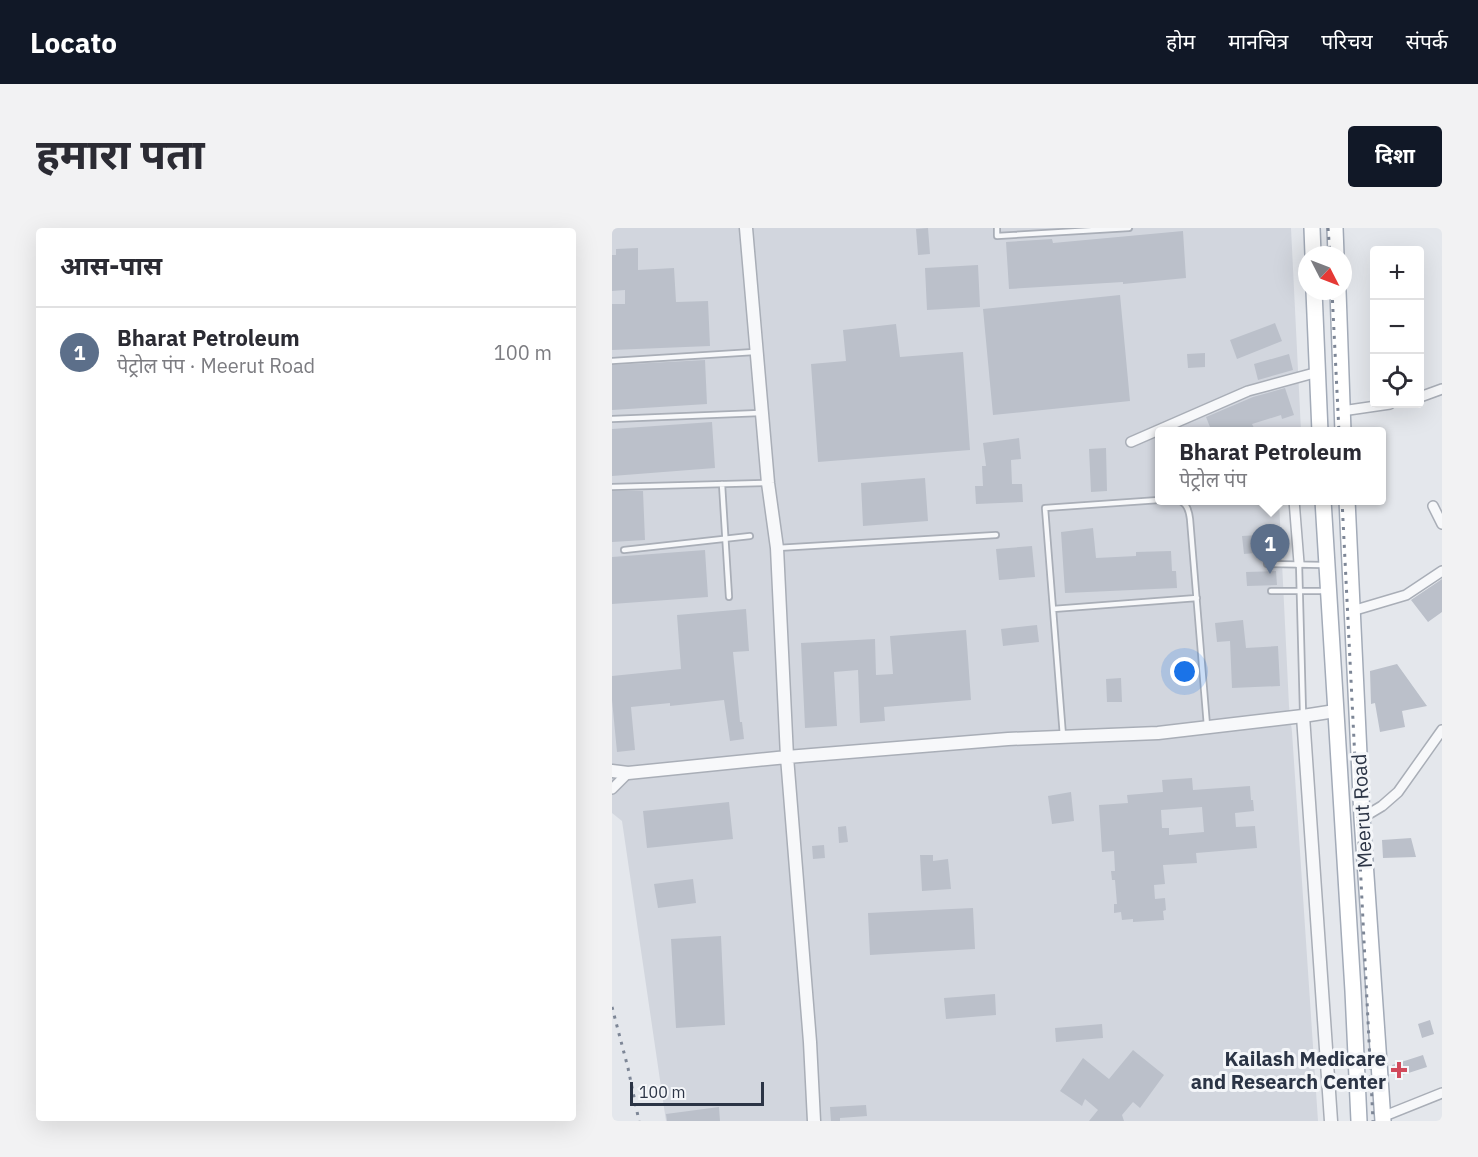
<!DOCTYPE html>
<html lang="hi">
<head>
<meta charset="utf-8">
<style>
  :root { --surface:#fff; --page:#f2f2f3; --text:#2b2b33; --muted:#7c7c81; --line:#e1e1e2; --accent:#111827 }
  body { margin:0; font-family:"IBM Plex Sans","Noto Sans Devanagari",sans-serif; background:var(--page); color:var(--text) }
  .controls { position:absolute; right:18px; top:18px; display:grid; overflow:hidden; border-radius:6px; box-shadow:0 6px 24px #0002 }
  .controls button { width:54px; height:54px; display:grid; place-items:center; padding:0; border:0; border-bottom:2px solid var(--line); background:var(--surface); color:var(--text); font:30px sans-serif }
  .compass { position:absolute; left:686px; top:18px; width:54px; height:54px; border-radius:50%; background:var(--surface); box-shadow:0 6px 24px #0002; rotate:132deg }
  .scale { position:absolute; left:18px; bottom:15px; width:134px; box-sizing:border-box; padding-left:6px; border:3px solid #2b3445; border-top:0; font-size:16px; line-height:21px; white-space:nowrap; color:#2b3445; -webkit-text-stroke:4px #f4f6f9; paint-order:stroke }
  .you { position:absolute; left:573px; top:444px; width:21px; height:21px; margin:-15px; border:4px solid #fff; border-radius:50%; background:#1a73e8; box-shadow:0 0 0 9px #1a73e833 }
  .badge { display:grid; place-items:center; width:39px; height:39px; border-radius:50%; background:var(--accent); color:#fff; font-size:20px; font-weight:700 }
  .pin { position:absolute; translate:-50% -50px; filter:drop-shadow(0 2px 3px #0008) }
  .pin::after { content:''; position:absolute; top:32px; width:21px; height:18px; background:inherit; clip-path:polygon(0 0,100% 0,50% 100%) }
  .popup { position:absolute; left:543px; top:199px; width:231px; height:78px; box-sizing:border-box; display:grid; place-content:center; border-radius:6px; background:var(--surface); filter:drop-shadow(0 2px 4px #0005); font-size:20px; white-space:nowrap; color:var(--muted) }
  .popup b { font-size:22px; color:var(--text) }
  .popup::after { content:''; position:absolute; left:50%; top:100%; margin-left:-12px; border:12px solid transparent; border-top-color:var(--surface) }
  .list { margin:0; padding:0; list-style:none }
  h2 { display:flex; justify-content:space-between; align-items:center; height:78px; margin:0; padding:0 24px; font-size:26px }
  h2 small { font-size:20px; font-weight:400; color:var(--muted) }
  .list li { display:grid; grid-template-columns:39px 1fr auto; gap:18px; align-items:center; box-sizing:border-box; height:90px; padding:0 24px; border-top:2px solid var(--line) }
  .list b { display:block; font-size:22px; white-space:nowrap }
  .list p { margin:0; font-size:20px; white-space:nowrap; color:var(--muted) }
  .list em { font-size:20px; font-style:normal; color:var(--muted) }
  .icon { flex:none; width:33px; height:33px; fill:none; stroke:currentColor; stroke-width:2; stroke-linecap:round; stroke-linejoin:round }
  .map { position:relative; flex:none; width:830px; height:893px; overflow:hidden; border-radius:6px }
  header { display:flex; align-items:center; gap:36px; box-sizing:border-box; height:84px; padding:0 30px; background:var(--accent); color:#fff }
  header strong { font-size:28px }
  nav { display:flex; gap:33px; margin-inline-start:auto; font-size:21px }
  .intro { display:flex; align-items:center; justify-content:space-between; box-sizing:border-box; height:144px; padding:0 36px }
  h1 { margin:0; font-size:42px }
  .button { padding:15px 27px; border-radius:6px; background:var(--accent); color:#fff; font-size:21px; font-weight:700 }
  main { display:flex; gap:36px; padding:0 36px }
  aside { flex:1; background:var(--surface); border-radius:6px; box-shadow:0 6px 24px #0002 }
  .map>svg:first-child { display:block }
  .built { fill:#d2d6de }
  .building { fill:#bbc0ca; fill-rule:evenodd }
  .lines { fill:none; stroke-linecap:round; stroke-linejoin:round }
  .service-casing { stroke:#a9aeb7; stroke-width:8 }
  .minor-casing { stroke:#a9aeb7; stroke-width:12 }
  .tertiary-casing { stroke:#a9aeb7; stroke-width:15 }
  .primary-casing { stroke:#a3abb8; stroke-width:18 }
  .service { stroke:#f7f8fa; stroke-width:4.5 }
  .minor { stroke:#f7f8fa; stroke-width:9 }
  .tertiary { stroke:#f7f8fa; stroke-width:12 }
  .primary { stroke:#fff; stroke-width:15 }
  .rail { stroke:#7d8696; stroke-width:3; stroke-dasharray:3 6; stroke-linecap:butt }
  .poi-dot { fill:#d1495b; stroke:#f4f6f9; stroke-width:2 }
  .labels { text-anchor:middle; stroke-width:6; stroke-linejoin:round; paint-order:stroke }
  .street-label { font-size:20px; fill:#2b3445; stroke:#f4f6f9 }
  .poi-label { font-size:20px; font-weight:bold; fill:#2b3445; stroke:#f4f6f9; text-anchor:end }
</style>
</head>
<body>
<header>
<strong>Locato</strong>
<nav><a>होम</a><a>मानचित्र</a><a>परिचय</a><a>संपर्क</a></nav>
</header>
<div class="intro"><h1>हमारा पता</h1><a class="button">दिशा</a></div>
<main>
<aside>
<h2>आस-पास<small></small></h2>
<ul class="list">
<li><span class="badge" style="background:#5c6f8a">1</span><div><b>Bharat Petroleum</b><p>पेट्रोल पंप · Meerut Road</p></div><em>100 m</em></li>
</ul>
</aside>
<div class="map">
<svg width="830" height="893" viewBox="0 0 830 893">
  <rect width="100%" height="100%" fill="#e4e7ec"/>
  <path class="built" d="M0,0H679L689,203L547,204V272L667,273L677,478L680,504L706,893H54L10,593L0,585Z"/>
  <path class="building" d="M316,0L318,26L306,27L304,1Z
    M571,3L574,50L511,56V54L397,61L394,14L440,11L441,15Z
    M26,20V42L62,40L64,74L96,73L98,118L0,122V76H13V62L0,63V27H4V21Z
    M366,37L368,79L315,82L313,40Z
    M508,67L518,173L381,187L371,81Z
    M663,95L670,113L625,131L618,112Z
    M284,96L288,129L351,124L358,222L206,234L199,136L234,133L231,102Z
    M593,125V139L576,140L575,126Z
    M677,126L681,142L646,152L642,136Z
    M93,132L95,176L0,182V137Z
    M673,160L682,187L670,191L669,187L640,196L642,200L634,204H600L594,189L641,169Z
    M100,194L103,240L0,248V201Z
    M407,210L409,231L399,232L400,256H410L411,274L364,276L363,258H371L370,238H374L371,215Z
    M494,220L495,263L479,264L477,221Z
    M313,250L316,293L251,298L249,255Z
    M0,263H31L33,312L0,314Z
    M481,300L484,330L524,328V324L559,323L560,343H564L565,360L453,365L449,304Z
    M663,306L664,323L632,326L630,308Z
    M420,318L423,349L387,352L384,321Z
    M93,322L96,369L0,376V329Z
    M664,343L665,357L635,358L634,344Z
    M830,351V384L816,394L799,372Z
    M134,381L137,423L121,424L128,494H130L132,511L118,513L112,472L58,478V475L19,479L23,522L5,524L0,472V448L69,441L65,387Z
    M631,392L634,420L666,418L668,458L620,460L618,413L605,414L603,395Z
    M425,397L427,414L391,418L389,401Z
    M354,402L359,472L272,479L273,493L248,495L246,442L222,444L225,498L193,500L189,415L263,411L264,447L281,446L278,408Z
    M785,436L815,478L790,483L793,499L768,504L763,475L759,476L758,443Z
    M509,450L510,474H495L494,451Z
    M580,550L581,562L638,558L639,572H641L642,583L623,585L624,599L643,598L645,620L584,625L585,635L551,637L553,656L542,657L543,671L553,670L554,682L551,683L552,692L521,694V691L510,692L509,684L502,685V676H505L503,652H500L499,643H503L502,623L490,624L487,577L516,575L515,567L551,564L550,552ZM590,579L592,604L557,607V600H550L549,582Z
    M459,564L462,593L440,596L436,568Z
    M117,574L121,611L35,620L31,583Z
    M234,598L236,614L227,615L226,599Z
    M799,610L804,629L771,630L770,612Z
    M212,617L213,630L201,631L200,618Z
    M308,627H321V633L336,631L339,661L310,663Z
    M81,651L84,675L46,680L42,656Z
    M361,680L363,721L258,727L256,685Z
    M109,708L113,797L64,800L59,711Z
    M383,766L384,787L334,791L332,770Z
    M818,792L822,806L810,810L806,796Z
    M490,796L491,810L444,814L443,800Z
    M521,822L552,847L528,880L521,874L510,887L512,893H477L486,882L473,871L470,878L448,863L471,830L497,851Z
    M811,827L815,839L784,849L780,837Z
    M254,877L255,888L228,890V893H219L218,879Z
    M107,879L108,893H55L54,886Z"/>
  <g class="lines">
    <defs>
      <path id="service" d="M385,0V8L517,0
        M0,133L142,124
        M0,191L148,185
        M110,256L117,369
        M0,259L154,255
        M566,272C575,275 577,283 578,291L595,498
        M165,320L384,307
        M12,322L138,308
        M687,335L691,485
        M655,336L711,337
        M659,363H713
        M441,381L585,370
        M451,508L433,280L547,272"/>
      <path id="minor" d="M808,169L830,161
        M730,183L778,176
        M519,214L636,163L706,144
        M682,272L687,335
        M821,278L830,296
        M740,383L794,367L830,343
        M0,561L16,545
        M750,590L770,578L786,564L830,502
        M770,889L830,865"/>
      <path id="tertiary" d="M134,0L156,255L165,320L175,529L198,814L202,893
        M691,488L719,893
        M0,543L16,545L175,529L396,511L546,505L691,488L723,483"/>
      <path id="primary" d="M700,0L701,27
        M723,0L724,27
        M702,63L708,204
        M726,63L731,204
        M711,272L741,763L747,893
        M735,272L750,590L771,893"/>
    </defs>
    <use href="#service" class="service-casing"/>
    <use href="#minor" class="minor-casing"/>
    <use href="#tertiary" class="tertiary-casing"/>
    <use href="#primary" class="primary-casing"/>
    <use href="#service" class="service"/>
    <use href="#minor" class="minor"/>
    <use href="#tertiary" class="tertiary"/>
    <use href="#primary" class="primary"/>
    <path class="rail" d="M716,0L718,27
      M720,63L727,204
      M730,272L761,893
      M0,779L16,840L27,893"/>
  </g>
  <path class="poi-dot" d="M784 833h6v6h6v6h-6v6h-6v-6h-6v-6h6z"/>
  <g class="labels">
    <g class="street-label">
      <text transform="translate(750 583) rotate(-93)" y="7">Meerut Road</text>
    </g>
    <g class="poi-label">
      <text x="774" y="838">Kailash Medicare<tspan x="774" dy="23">and Research Center</tspan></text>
    </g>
  </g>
</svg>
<div class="controls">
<button>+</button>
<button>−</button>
<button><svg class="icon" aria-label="locate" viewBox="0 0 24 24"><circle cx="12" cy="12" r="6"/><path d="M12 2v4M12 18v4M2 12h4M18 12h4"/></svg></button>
</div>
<svg class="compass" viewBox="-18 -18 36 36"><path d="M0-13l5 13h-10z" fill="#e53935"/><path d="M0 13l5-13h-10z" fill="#7c7c81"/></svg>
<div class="scale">100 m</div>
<div class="you"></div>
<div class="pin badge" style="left:658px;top:346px;background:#5c6f8a">1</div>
<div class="popup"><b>Bharat Petroleum</b>पेट्रोल पंप</div>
</div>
</main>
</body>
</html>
